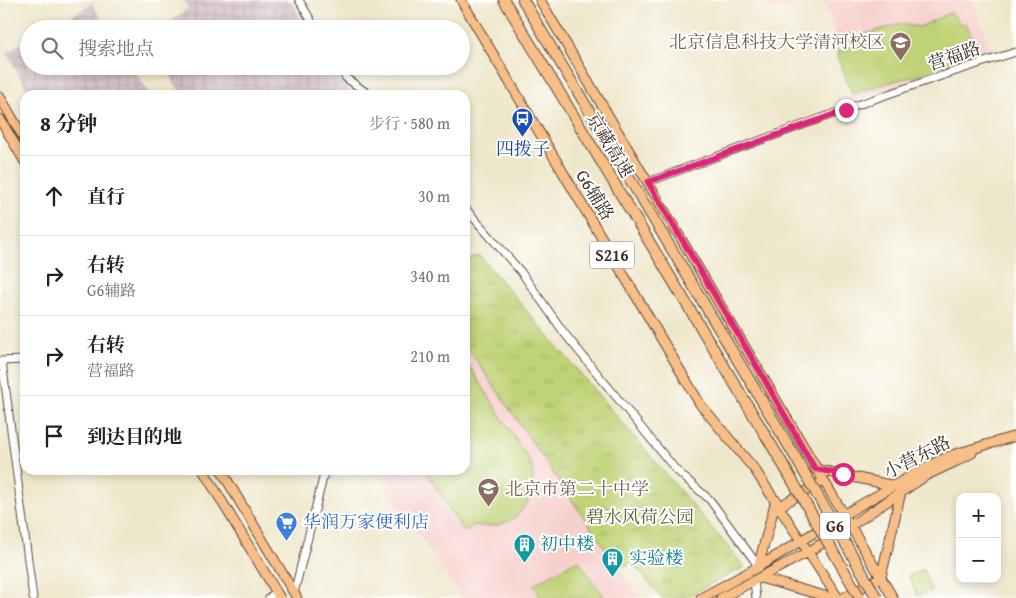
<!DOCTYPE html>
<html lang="zh">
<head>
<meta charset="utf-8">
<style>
  :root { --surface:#fff; --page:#f6f6f6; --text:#202124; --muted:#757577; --line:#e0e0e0 }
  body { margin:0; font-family:"Gentium Book Plus","Noto Serif SC",serif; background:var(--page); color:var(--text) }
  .controls { position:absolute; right:15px; bottom:15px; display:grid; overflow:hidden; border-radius:10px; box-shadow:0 2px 8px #0003 }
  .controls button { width:45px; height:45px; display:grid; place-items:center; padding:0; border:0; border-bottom:1px solid var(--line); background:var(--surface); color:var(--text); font:25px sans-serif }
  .stop { position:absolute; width:15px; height:15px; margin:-11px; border:4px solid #db2777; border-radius:50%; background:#fff }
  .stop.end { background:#db2777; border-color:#fff; box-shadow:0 1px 5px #0008 }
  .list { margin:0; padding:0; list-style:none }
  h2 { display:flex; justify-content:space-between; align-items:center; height:65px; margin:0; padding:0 20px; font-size:21px }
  h2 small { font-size:16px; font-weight:400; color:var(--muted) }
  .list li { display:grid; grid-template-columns:32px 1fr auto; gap:15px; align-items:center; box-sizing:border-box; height:80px; padding:0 20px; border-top:1px solid var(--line) }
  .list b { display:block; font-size:19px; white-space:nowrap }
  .list p { margin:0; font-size:16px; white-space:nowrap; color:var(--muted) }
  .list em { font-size:16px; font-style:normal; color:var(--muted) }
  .icon { flex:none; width:28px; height:28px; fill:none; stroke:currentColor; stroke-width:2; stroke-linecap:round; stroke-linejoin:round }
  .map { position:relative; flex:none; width:1016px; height:598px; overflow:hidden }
  .search { position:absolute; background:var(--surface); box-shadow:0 2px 8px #0003; left:20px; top:20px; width:450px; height:55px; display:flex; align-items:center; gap:12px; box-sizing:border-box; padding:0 18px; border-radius:28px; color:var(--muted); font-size:19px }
  .panel { position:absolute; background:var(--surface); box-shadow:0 2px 8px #0003; left:20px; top:90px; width:450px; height:385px; border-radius:15px }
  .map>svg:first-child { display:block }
  .built { fill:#f7d0cc }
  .industrial { fill:url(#industrial-grid) }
  .green { fill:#bfd275; stroke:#7d7e4a }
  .park { fill:url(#park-tufts); stroke:#7d7e4a }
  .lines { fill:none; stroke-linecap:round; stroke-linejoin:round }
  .minor-casing { stroke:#564638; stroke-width:9 }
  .major-casing { stroke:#564638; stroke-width:11 }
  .highway-casing { stroke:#564638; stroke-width:12 }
  .minor { stroke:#fff; stroke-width:7 }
  .major { stroke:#f7be88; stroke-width:9 }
  .highway { stroke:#f7be88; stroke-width:10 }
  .highway-bridge-casing { stroke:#564638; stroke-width:12; stroke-linecap:butt }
  .highway-bridge { stroke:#f7be88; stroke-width:10 }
  .route { stroke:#db2777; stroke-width:6 }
  .labels { text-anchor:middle; stroke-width:4; stroke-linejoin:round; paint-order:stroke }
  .shield { fill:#fff; stroke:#766a62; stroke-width:1 }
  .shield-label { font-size:16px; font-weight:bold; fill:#3b2a1e }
  .education-label { font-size:18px; fill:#785e54; stroke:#fff; text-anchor:end }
  .street-label { font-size:18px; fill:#3b2a1e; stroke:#fff }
  .transit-label { font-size:18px; fill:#164399; stroke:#fff }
  .park-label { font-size:18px; fill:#635c38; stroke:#fff }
  .shop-label { font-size:18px; fill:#366cbe; stroke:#fff; text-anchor:start }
  .culture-label { font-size:18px; fill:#0d838f; stroke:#fff; text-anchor:start }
</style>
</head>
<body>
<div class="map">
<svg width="1016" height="598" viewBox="0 0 1016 598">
  <defs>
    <pattern id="industrial-grid" width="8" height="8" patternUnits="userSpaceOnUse" patternTransform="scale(1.25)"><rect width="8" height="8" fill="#d2bec3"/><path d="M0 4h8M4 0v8" fill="none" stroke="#b5a3a7"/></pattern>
    <pattern id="park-tufts" width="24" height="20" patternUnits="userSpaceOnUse" patternTransform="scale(1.25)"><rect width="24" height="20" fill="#bfd275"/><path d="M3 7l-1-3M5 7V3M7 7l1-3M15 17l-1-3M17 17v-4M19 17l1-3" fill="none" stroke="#a5b465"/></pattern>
  </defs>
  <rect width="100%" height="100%" fill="#fff"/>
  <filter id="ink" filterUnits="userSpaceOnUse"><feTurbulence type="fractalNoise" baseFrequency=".02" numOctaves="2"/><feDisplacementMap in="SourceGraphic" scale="10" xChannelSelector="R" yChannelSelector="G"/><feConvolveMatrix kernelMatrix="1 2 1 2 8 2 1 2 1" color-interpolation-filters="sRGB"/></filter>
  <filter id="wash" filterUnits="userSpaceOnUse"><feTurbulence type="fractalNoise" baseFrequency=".0096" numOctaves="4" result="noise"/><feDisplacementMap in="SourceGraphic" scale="20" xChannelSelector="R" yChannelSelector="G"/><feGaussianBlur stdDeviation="1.12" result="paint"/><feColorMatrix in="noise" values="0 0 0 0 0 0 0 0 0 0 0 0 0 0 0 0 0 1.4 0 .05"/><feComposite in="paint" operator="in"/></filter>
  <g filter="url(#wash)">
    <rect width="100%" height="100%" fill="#efe7cb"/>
    <path class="built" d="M761,0H816L764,11Z
      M825,0H973L991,50L853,100Z
      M465,344L604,546L640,598H462L374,470H465Z"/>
    <path class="industrial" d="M184,0H290L309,29H160L188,9Z
      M92,4L108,29H48Z
      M29,40V66H132L150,95H30L6,52Z
      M164,66H333L352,95H182Z"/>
    <path class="green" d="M951,12L961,25L966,23L972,37L977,53L930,72L890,82L852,94L838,58L840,43L839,36L851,34L853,37L901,24L920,27Z
      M470,367L532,465C539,503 513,533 474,525L464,532L425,470H465V368Z
      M578,560L605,598H541L533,585Z
      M923,569L932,591L917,596L909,576Z"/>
    <path class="park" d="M479,255L745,567L684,598H662L633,564L618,567L465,344V261Z"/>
  </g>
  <g filter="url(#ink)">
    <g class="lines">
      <defs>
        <path id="minor" d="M299,0L316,29
          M339,66L346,78L370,95
          M648,182C770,137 892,90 1016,52
          M465,208L521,272L565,334L676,470L710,500L754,560L758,567
          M0,361L25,360
          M2,361L33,598
          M754,581L756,598
          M294,593L325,470
          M269,598L276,592"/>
        <path id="major" d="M461,0L700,404L755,470L838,598
          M540,0L893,598
          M0,97L25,140
          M0,119L25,162
          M815,469L895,486
          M203,470L280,598
          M221,470L297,598
          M780,506L818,484
          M758,567L776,500
          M760,578L832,598
          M701,598L758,567L843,515L932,464L952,455L1016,436
          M721,598L808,552L850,526L927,475L957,461L972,453
          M843,598L881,577L901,492"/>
        <path id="highway" d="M504,0L781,461
          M523,0L793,453"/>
      </defs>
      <use href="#minor" class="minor-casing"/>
      <use href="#major" class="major-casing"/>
      <use href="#highway" class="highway-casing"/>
      <use href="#minor" class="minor"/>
      <use href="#major" class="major"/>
      <use href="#highway" class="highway"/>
      <defs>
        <path id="highway-bridge" d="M793,453L877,598
          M781,461L860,598"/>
      </defs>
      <use href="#highway-bridge" class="highway-bridge-casing"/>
      <use href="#highway-bridge" class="highway-bridge"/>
    </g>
  </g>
  <g class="lines" filter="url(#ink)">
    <path class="route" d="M843,474L815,469L762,375L648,182L846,110"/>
  </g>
  <defs>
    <symbol id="university-pin" viewBox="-11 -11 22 30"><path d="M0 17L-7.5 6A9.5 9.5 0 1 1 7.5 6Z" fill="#8d6e63" stroke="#fff"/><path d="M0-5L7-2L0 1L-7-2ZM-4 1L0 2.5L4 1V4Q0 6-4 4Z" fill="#fff"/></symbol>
    <symbol id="bus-pin" viewBox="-11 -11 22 30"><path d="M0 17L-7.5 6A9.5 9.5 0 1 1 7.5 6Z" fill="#1a4fb4" stroke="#fff"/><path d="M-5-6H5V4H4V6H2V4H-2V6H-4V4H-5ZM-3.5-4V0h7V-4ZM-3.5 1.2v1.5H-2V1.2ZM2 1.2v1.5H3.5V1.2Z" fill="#fff"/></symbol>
    <symbol id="school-pin" viewBox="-11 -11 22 30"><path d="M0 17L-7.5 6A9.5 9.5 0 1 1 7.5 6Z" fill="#8d6e63" stroke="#fff"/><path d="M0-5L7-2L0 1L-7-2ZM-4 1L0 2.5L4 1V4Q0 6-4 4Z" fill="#fff"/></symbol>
    <symbol id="supermarket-pin" viewBox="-11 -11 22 30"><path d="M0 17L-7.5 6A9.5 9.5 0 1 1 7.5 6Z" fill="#3f7fe0" stroke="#fff"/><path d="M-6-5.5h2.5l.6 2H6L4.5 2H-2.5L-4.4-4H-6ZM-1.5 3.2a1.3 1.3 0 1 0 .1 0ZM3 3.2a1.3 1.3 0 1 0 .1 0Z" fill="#fff"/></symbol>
    <symbol id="building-pin" viewBox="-11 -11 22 30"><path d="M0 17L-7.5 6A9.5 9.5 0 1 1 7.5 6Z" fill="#0f9aa8" stroke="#fff"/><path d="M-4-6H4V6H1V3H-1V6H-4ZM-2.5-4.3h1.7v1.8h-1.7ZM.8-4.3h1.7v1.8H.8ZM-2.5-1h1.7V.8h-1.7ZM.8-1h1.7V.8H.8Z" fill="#fff"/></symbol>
  </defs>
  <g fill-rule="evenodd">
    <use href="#university-pin" x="888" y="30" width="25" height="34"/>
    <use href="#bus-pin" x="510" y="106" width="25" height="34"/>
    <use href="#school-pin" x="476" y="476" width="25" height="34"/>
    <use href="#supermarket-pin" x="274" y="510" width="25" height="34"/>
    <use href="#building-pin" x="512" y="532" width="25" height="34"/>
    <use href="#building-pin" x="600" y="546" width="25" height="34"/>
  </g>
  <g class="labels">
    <g class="shield">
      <rect x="589.5" y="241.5" width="45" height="27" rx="4"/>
      <rect x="820" y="512.5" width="30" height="27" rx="4"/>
    </g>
    <g class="shield-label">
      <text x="612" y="261">S216</text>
      <text x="835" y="532">G6</text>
    </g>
    <g class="education-label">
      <text x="885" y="48">北京信息科技大学清河校区</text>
      <text x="505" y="495" text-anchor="start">北京市第二十中学</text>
    </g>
    <g class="street-label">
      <text transform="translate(954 56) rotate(-19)" y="6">营福路</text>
      <text transform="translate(610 145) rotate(59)" y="6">京藏高速</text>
      <text transform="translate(595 195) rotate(59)" y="6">G6辅路</text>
      <text transform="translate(917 457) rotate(-27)" y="6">小营东路</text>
    </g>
    <g class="transit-label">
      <text x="523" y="155">四拨子</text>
    </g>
    <g class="park-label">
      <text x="640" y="523">碧水风荷公园</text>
    </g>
    <g class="shop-label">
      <text x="303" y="528">华润万家便利店</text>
    </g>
    <g class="culture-label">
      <text x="540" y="550">初中楼</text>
      <text x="629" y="564">实验楼</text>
    </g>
  </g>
</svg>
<div class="controls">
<button>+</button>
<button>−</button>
</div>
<div class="stop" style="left:843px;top:474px"></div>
<div class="stop end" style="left:846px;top:110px"></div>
<div class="search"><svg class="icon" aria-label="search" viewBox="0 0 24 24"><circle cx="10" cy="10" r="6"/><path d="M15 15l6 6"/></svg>搜索地点</div>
<section class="panel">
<h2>8 分钟<small>步行 · 580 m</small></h2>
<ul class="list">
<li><svg class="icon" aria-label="ahead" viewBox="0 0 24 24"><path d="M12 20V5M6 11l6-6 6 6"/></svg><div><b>直行</b></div><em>30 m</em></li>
<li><svg class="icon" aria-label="right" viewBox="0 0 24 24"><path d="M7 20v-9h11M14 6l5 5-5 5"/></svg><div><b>右转</b><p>G6辅路</p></div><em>340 m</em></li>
<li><svg class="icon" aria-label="right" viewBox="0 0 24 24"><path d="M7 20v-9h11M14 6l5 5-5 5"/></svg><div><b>右转</b><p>营福路</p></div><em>210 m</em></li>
<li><svg class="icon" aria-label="arrive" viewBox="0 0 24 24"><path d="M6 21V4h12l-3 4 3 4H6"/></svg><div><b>到达目的地</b></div></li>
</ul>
</section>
</div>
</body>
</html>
